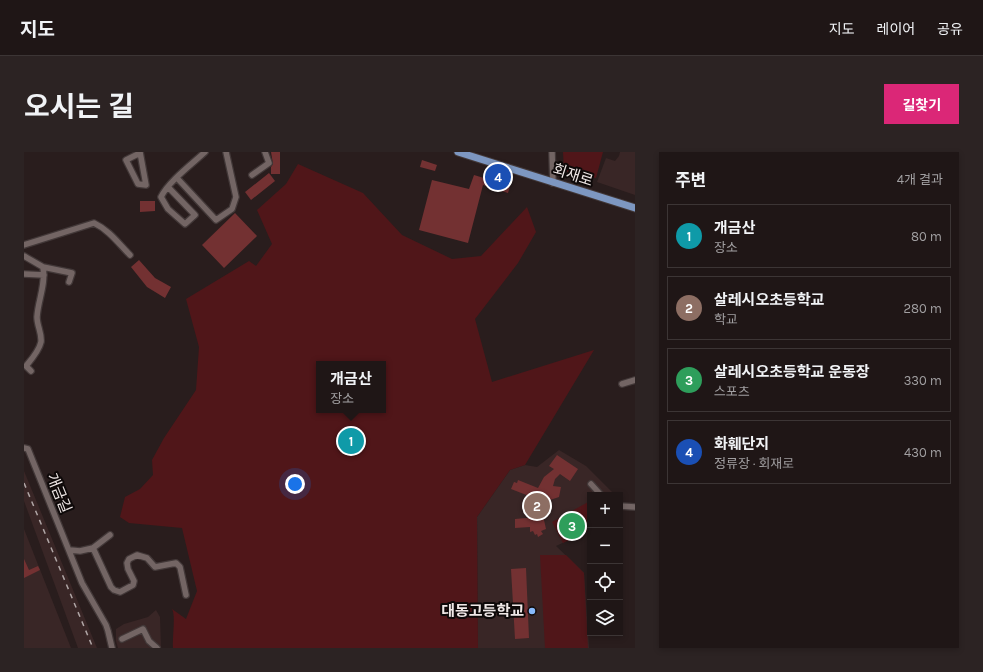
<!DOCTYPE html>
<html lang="ko">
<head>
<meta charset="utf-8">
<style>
  :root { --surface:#1f1616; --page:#2c2323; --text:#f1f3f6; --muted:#a19fa1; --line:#3c3535; --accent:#db2777 }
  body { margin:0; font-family:Karla,"Noto Sans KR",sans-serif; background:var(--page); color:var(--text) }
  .controls { position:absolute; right:12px; bottom:12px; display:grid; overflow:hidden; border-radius:0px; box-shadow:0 2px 6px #0003 }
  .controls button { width:36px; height:36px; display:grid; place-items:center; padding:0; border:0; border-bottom:1px solid var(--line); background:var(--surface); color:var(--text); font:20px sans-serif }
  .you { position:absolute; left:271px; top:332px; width:14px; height:14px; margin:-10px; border:3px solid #fff; border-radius:50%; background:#1a73e8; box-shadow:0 0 0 6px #1a73e833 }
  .badge { display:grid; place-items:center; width:26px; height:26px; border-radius:50%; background:var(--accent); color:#fff; font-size:13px; font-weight:700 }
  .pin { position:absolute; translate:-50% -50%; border:2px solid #fff; box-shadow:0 1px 4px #0006 }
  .popup { position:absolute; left:292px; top:209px; width:70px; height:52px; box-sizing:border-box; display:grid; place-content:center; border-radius:0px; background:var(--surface); filter:drop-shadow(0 1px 3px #0005); font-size:13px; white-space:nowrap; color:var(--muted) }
  .popup b { font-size:15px; color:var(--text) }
  .popup::after { content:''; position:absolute; left:50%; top:100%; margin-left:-8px; border:8px solid transparent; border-top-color:var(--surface) }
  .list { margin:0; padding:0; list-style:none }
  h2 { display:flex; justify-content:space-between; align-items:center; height:52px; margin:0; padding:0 16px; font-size:17px }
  h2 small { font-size:13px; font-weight:400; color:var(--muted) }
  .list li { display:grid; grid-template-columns:26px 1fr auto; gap:12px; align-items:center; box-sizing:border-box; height:64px; margin:0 8px 8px; padding:0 8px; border:1px solid var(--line); border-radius:0px }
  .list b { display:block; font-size:15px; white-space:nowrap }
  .list p { margin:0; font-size:13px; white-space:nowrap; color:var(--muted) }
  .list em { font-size:13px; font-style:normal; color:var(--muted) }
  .icon { flex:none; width:22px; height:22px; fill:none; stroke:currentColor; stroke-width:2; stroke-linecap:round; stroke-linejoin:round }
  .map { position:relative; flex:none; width:611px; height:496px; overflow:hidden; border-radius:0px }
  header { display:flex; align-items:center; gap:24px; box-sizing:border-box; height:56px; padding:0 20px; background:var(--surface); border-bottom:1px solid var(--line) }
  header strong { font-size:19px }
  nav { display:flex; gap:22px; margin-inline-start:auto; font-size:14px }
  .intro { display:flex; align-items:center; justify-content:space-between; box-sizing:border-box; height:96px; padding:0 24px }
  h1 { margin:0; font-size:28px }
  .button { padding:10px 18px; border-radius:0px; background:var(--accent); color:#fff; font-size:14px; font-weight:700 }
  main { display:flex; gap:24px; padding:0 24px }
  aside { flex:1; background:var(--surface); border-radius:0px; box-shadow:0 2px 6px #0003 }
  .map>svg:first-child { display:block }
  .built { fill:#392626 }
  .green { fill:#501619; fill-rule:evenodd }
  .building { fill:#733132 }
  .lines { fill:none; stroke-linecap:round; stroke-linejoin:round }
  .minor-casing { stroke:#423838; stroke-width:8 }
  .major-casing { stroke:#423838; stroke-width:9 }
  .minor { stroke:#736564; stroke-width:5.5 }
  .major { stroke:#7d97c1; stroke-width:7 }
  .rail { stroke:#b0a6a6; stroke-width:1.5; stroke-dasharray:5 5; stroke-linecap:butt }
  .poi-dot { fill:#88bafc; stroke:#0e0909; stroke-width:1.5 }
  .labels { text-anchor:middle; stroke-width:4; stroke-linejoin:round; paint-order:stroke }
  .street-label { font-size:15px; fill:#efe7e6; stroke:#0e0909 }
  .poi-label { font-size:15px; font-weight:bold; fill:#efe7e6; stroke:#0e0909; text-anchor:end }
</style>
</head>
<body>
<header>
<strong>지도</strong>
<nav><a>지도</a><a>레이어</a><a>공유</a></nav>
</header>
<div class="intro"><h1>오시는 길</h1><a class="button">길찾기</a></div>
<main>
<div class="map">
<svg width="611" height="496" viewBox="0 0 611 496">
  <rect width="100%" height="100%" fill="#291d1d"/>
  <path class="built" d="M596,0H611V43L573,30L582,6L591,9L595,4Z
    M535,298L562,314L591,343H566V378L532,394L560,421L565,496H454L453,365L486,318L501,313L513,315Z
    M0,319L73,496H54L0,349Z
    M0,377L11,405L47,496H0Z
    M132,458L136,465L137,496H94L92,489V477L100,472L124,465Z"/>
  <path class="green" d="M539,0H579L572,26L540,19Z
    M274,12L339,41L378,83L428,107L457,104L503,55L512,80L494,111L451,167L468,230L570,198L501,313L486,318L453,365L454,496H149C148,486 152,463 148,457L162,467L173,439L158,376L105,371L96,365L101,345L116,337L129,323L128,308L140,286L172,238L175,195L162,147L225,109L232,114L248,92L233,58L262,32ZM295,212H359V258H295Z
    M566,349V378L539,391L528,370Z
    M516,403H542L560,421L564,496H521Z"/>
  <path class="building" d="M247,0H256V22H247V15L249,12Z
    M398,8L413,13L411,19L396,15Z
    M245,21L251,29L227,48L221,40Z
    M450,23L486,34L484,41L459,33L444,91L395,78L408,28L445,37Z
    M116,49H131V59L116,60Z
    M211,61L233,84L200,116L178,93Z
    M115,108L131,126L147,135L141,146L123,135L107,115Z
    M533,303L554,317L546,329L536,322L531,327L529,334L537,335L535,345L526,348L519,356L518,359L522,377L517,379L519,382L514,385L513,382L511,383L509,379L506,380V375L491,376V367L513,365L512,353L507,354V350L504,348L505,344L487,337L490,330L493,331L494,328L514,336L520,325L530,317L525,314Z
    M0,407L5,418L14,414L16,418L0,426Z
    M502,416L505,486L491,487L487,417Z"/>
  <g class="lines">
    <defs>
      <path id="minor" d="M116,0L122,33L114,32L102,8L116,1
        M528,0L529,31
        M228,23L245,11L241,0
        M153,26L192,68L208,57L212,45L202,0
        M144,35L171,63L161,72L144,57L137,45C144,30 168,12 181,0
        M0,93L70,71C85,78 95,92 106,103
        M0,104L19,115C22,133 14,148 13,165C13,174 18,181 17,190C15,199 7,208 2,214L7,219
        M19,115L48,121L45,130
        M0,122L20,123
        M598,232L611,228
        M0,296L4,297L58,431L82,473L84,479L88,496
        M567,332L577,343
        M596,354L611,355
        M69,396L86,383
        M46,398L56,399L69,396L87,435L90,438L96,440L109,433L110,429L104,417L103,411L105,407L113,403L123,406L131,415L152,411L156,415L162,443
        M98,487L119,477L125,489L133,496"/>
      <path id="major" d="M434,0L611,56"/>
    </defs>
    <use href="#minor" class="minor-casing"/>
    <use href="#major" class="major-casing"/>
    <use href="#minor" class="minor"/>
    <use href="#major" class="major"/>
    <path class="rail" d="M0,331L69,496"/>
  </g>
  <circle class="poi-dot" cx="508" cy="459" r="4"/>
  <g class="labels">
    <g class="street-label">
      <text transform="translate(549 23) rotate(18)" y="5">회재로</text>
      <text transform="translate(35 341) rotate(68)" y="5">개금길</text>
    </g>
    <g class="poi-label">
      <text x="500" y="464">대동고등학교</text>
    </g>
  </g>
</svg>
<div class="controls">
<button>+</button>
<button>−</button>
<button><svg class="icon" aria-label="locate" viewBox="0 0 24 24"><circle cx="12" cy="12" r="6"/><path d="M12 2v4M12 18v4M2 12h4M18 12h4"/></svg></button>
<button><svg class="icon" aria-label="layers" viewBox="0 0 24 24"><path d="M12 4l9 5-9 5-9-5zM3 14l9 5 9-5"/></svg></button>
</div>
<div class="you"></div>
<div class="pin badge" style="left:327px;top:289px;background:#0f9aa8">1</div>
<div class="popup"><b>개금산</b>장소</div>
<div class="pin badge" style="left:513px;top:354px;background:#8d6e63">2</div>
<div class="pin badge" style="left:548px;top:374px;background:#2e9e5b">3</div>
<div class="pin badge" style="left:474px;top:25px;background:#1a4fb4">4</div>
</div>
<aside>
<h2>주변<small>4개 결과</small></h2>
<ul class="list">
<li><span class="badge" style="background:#0f9aa8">1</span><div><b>개금산</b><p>장소</p></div><em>80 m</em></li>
<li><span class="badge" style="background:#8d6e63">2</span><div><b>살레시오초등학교</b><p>학교</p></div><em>280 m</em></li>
<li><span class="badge" style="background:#2e9e5b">3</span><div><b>살레시오초등학교 운동장</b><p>스포츠</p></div><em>330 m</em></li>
<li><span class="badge" style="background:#1a4fb4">4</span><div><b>화훼단지</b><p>정류장 · 회재로</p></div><em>430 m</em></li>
</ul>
</aside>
</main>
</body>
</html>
